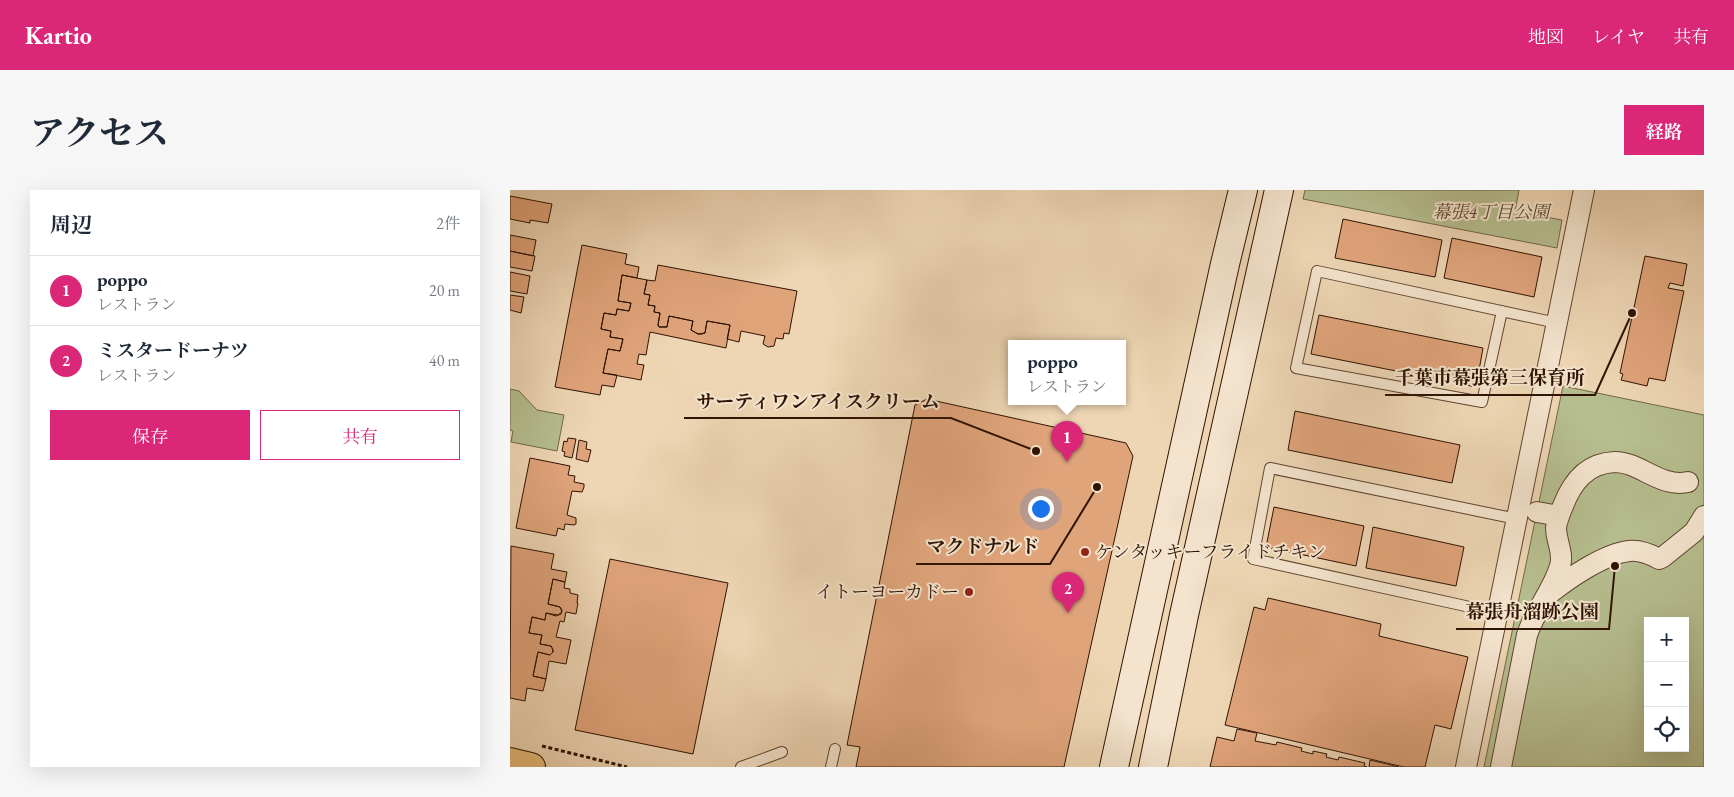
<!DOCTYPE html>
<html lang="ja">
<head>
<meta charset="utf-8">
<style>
  :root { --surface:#fff; --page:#f6f6f7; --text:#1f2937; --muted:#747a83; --line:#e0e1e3; --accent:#db2777 }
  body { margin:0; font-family:"EB Garamond","Noto Serif JP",serif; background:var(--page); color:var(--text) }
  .controls { position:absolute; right:15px; bottom:15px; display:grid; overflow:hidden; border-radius:0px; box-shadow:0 5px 20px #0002 }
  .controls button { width:45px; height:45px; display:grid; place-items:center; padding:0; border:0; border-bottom:1px solid var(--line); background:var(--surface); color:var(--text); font:25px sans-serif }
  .you { position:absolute; left:530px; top:318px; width:18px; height:18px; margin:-12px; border:4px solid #fff; border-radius:50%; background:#1a73e8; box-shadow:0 0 0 8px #1a73e833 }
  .badge { display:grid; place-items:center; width:32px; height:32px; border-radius:50%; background:var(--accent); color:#fff; font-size:16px; font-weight:700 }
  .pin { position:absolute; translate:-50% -41px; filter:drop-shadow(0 1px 2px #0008) }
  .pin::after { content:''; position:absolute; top:26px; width:18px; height:15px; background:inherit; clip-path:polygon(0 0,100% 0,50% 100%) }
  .popup { position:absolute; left:498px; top:150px; width:118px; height:65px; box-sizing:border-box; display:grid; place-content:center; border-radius:0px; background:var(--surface); filter:drop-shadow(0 1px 4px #0005); font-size:16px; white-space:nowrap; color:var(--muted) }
  .popup b { font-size:19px; color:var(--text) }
  .popup::after { content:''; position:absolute; left:50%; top:100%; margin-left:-10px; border:10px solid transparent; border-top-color:var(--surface) }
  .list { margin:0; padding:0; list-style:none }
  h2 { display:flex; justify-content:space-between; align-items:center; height:65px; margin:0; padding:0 20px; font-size:21px }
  h2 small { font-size:16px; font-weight:400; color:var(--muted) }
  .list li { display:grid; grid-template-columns:32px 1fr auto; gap:15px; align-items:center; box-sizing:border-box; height:70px; padding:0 20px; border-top:1px solid var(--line) }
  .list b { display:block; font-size:19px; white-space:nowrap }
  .list p { margin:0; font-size:16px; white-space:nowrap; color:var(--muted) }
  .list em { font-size:16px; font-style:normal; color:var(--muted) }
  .actions { display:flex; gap:10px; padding:15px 20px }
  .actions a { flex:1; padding:11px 0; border:1px solid var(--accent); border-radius:0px; text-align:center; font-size:18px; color:var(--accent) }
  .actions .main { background:var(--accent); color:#fff }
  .icon { flex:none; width:28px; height:28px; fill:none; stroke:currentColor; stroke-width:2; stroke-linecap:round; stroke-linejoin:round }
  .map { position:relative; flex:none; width:1194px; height:577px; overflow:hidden; border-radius:0px }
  header { display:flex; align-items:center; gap:30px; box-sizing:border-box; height:70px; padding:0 25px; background:var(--accent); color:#fff }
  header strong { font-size:24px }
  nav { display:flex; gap:28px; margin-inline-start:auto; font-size:18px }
  .intro { display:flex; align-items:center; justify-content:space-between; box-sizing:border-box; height:120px; padding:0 30px }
  h1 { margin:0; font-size:35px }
  .button { padding:12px 22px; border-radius:0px; background:var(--accent); color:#fff; font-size:18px; font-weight:700 }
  main { display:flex; gap:30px; padding:0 30px }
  aside { flex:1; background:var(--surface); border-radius:0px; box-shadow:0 5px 20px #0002 }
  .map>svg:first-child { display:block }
  .green { fill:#b6be8f; stroke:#726848; fill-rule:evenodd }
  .building { fill:#e0a47b; stroke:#2f1302 }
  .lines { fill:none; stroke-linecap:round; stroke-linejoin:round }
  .lane-casing { stroke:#5f442e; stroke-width:12 }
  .street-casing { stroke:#5f442e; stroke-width:22 }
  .secondary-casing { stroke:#2f1302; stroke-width:30 }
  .highway-casing { stroke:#2f1302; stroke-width:30 }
  .path { stroke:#2f1302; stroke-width:3; stroke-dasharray:4 2.5; stroke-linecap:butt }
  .lane { stroke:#f4e4ce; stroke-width:10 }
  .street { stroke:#f4e4ce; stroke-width:20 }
  .secondary { stroke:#f4e4ce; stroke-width:28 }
  .highway { stroke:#e7bb7a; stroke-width:28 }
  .poi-dot { fill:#8f2418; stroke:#f4e4ce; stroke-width:2 }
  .labels { text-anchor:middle; stroke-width:4; stroke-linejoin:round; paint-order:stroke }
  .park-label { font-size:18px; font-style:italic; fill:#58462c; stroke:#f4e4ce }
  .poi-label { font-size:18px; fill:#2f1302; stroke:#f4e4ce; text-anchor:start }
  .leader { fill:none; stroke:#2f1302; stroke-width:2 }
  .callout-dot { fill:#2f1302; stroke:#f4e4ce; stroke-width:2 }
  .callout-label { font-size:19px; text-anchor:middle; font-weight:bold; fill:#2f1302; stroke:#f4e4ce; stroke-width:4; stroke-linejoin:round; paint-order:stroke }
</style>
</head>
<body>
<header>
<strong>Kartio</strong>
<nav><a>地図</a><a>レイヤ</a><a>共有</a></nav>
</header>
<div class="intro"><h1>アクセス</h1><a class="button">経路</a></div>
<main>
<aside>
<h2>周辺<small>2件</small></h2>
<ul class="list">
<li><span class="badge">1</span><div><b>poppo</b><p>レストラン</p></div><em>20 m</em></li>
<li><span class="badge">2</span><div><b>ミスタードーナツ</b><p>レストラン</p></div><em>40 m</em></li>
</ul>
<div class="actions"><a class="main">保存</a><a>共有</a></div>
</aside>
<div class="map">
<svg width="1194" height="577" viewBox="0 0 1194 577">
  <rect width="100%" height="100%" fill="#eed6b4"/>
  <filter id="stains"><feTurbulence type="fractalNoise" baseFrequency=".004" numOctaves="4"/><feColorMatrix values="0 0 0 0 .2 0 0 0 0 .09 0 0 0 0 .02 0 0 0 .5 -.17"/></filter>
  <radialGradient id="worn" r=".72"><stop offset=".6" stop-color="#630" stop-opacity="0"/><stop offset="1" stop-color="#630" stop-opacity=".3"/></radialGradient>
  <path class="green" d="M795,0H1009L1005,21L1052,30L1047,58L793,9Z
    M1053,196L1194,225V577H974ZM1138,431H1175V558H1138Z
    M0,199L9,201L27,220L54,225L47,261L1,252L3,241L0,240Z"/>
  <path class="building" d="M0,6L42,14L38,33L20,30V33L0,29Z
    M833,29L932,50L925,87L825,68Z
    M0,45L26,50L23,66L0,61Z
    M942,48L1032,67L1024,107L934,88Z
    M72,55L117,64L115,74L129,77L127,88L112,85L108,111L121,113L119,121L107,119L106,125L94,123L91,139L101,141L100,147L113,149L110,161L98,159L93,183L107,185L104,197L92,195L90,205L45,197Z
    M0,61L25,66L22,81L0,77Z
    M1135,66L1177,74L1173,96L1160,93L1158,98L1174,101L1155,191L1139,188L1137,196L1111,190L1113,184L1110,183Z
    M148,75L287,101L279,144L274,143L273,149L266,148L264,156L258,157L253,154L255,146L231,141L229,152L217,149L220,135L197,131L195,143L192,144H188L181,140L183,131L159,126L157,137H149L148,135L150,123L144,122L145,116L138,115L140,105L134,104L137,90L145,91Z
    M0,82L20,86L17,104L0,101Z
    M112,85L137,90L134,104L140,105L138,115L145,116L144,122L150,123L148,135L149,137H157L159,126L183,131L181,140L188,144L195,143L197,131L220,135L216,158L140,142L136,165L129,164L127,174L134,175L131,190L93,183L98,159L110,161L113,149L100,147L101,141L91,139L94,123L106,125L107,119L119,121L121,113L108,111Z
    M0,105L14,107L11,123L0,120Z
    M809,125L973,158L966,197L801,164Z
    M417,209L616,253L623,266L554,577H346L350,557L337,555L405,215Z
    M785,221L950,255L942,293L778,260Z
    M58,248L66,249L62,268L54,266L55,262L52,261L54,251L57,252Z
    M69,250L77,252L76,259L81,260L78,272L66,269Z
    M20,268L60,276L58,285L65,286L64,292L74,294V297L72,302L62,301L57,325L66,328V334L64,335L55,334L54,340L48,338L46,346L6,338Z
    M764,317L854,336L846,376L756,357Z
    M863,337L954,357L946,396L856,378Z
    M1,356L44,364L41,379L57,382L55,392L43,389L38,414L50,417L52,420L51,424L46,426L36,423L35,430L22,427L19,443L32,445L30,454L41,456L43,460V462L40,465L28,462L23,486L36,489L33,501L17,498L15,511L0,508Z
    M100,369L218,393L183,564L65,540Z
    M43,389L55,392L54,398L60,399V403L68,405L67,413H68L66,424L56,422L54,432L50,431L46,447L61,450L56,474L39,471L36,489L23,486L28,462L40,465L43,462V460L41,456L30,454L32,445L19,443L22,427L35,430L36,423L48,425L52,422L50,417L38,414Z
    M758,408L871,434L869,446L958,467L941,539L925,535L915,577H894L715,535L744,417L755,420Z
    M727,539L747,543L745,551L766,555L767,552L792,558L791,561L803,564V561L817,564L816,567L828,570L829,567L855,573L854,576L857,577H700L707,547L724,551Z
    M860,570L889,577H859Z"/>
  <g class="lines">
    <defs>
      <path id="lane" d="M992,121L972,212L786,178L807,81L1047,133
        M987,423L743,369L760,278L1007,329
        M231,577L272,562
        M321,577L325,559"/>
      <path id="street" d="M1027,322L1049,326
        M1039,404C1059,388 1094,364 1119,361C1129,360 1140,364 1149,369L1153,367L1184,342L1194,326
        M956,577L1074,0
        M991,577L1017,445C1025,420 1043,400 1050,376C1054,364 1046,350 1046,338C1047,330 1050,323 1053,316C1062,292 1077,273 1105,272C1130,272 1150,298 1178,292"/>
      <path id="secondary" d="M604,577L715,74L733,0
        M643,577L674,425L769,0"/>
      <path id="highway" d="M0,572L21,577"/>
    </defs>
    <use href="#lane" class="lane-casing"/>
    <use href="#street" class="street-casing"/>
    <use href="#secondary" class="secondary-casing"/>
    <use href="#highway" class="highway-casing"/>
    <path class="path" d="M32,556L117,577"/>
    <use href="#lane" class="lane"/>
    <use href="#street" class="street"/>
    <use href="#secondary" class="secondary"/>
    <use href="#highway" class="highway"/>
  </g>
  <g class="poi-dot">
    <circle cx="575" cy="362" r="5"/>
    <circle cx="459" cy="402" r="5"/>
  </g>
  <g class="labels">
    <g class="park-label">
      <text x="981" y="28">幕張4丁目公園</text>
    </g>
    <g class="poi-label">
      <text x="585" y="368">ケンタッキーフライドチキン</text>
      <text x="449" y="408" text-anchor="end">イトーヨーカドー</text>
    </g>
  </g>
  <path class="leader" d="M1122 123L1085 205H875M526 261L441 228H174M587 297L540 374H406M1105 376L1099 439H946"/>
  <g class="callout-dot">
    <circle cx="1122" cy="123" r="5"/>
    <circle cx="526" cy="261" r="5"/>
    <circle cx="587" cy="297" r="5"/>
    <circle cx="1105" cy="376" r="5"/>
  </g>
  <g class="callout-label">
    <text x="980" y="194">千葉市幕張第三保育所</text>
    <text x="308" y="218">サーティワンアイスクリーム</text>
    <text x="473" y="363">マクドナルド</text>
    <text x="1022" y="428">幕張舟溜跡公園</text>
  </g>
  <rect width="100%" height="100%" filter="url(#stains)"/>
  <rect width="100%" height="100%" fill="url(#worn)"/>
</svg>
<div class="controls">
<button>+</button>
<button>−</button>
<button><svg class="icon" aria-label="locate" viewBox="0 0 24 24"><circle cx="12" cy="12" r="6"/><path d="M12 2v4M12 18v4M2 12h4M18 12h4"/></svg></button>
</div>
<div class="you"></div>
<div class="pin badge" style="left:557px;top:272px">1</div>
<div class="popup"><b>poppo</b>レストラン</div>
<div class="pin badge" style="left:558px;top:423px">2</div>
</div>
</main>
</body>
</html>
